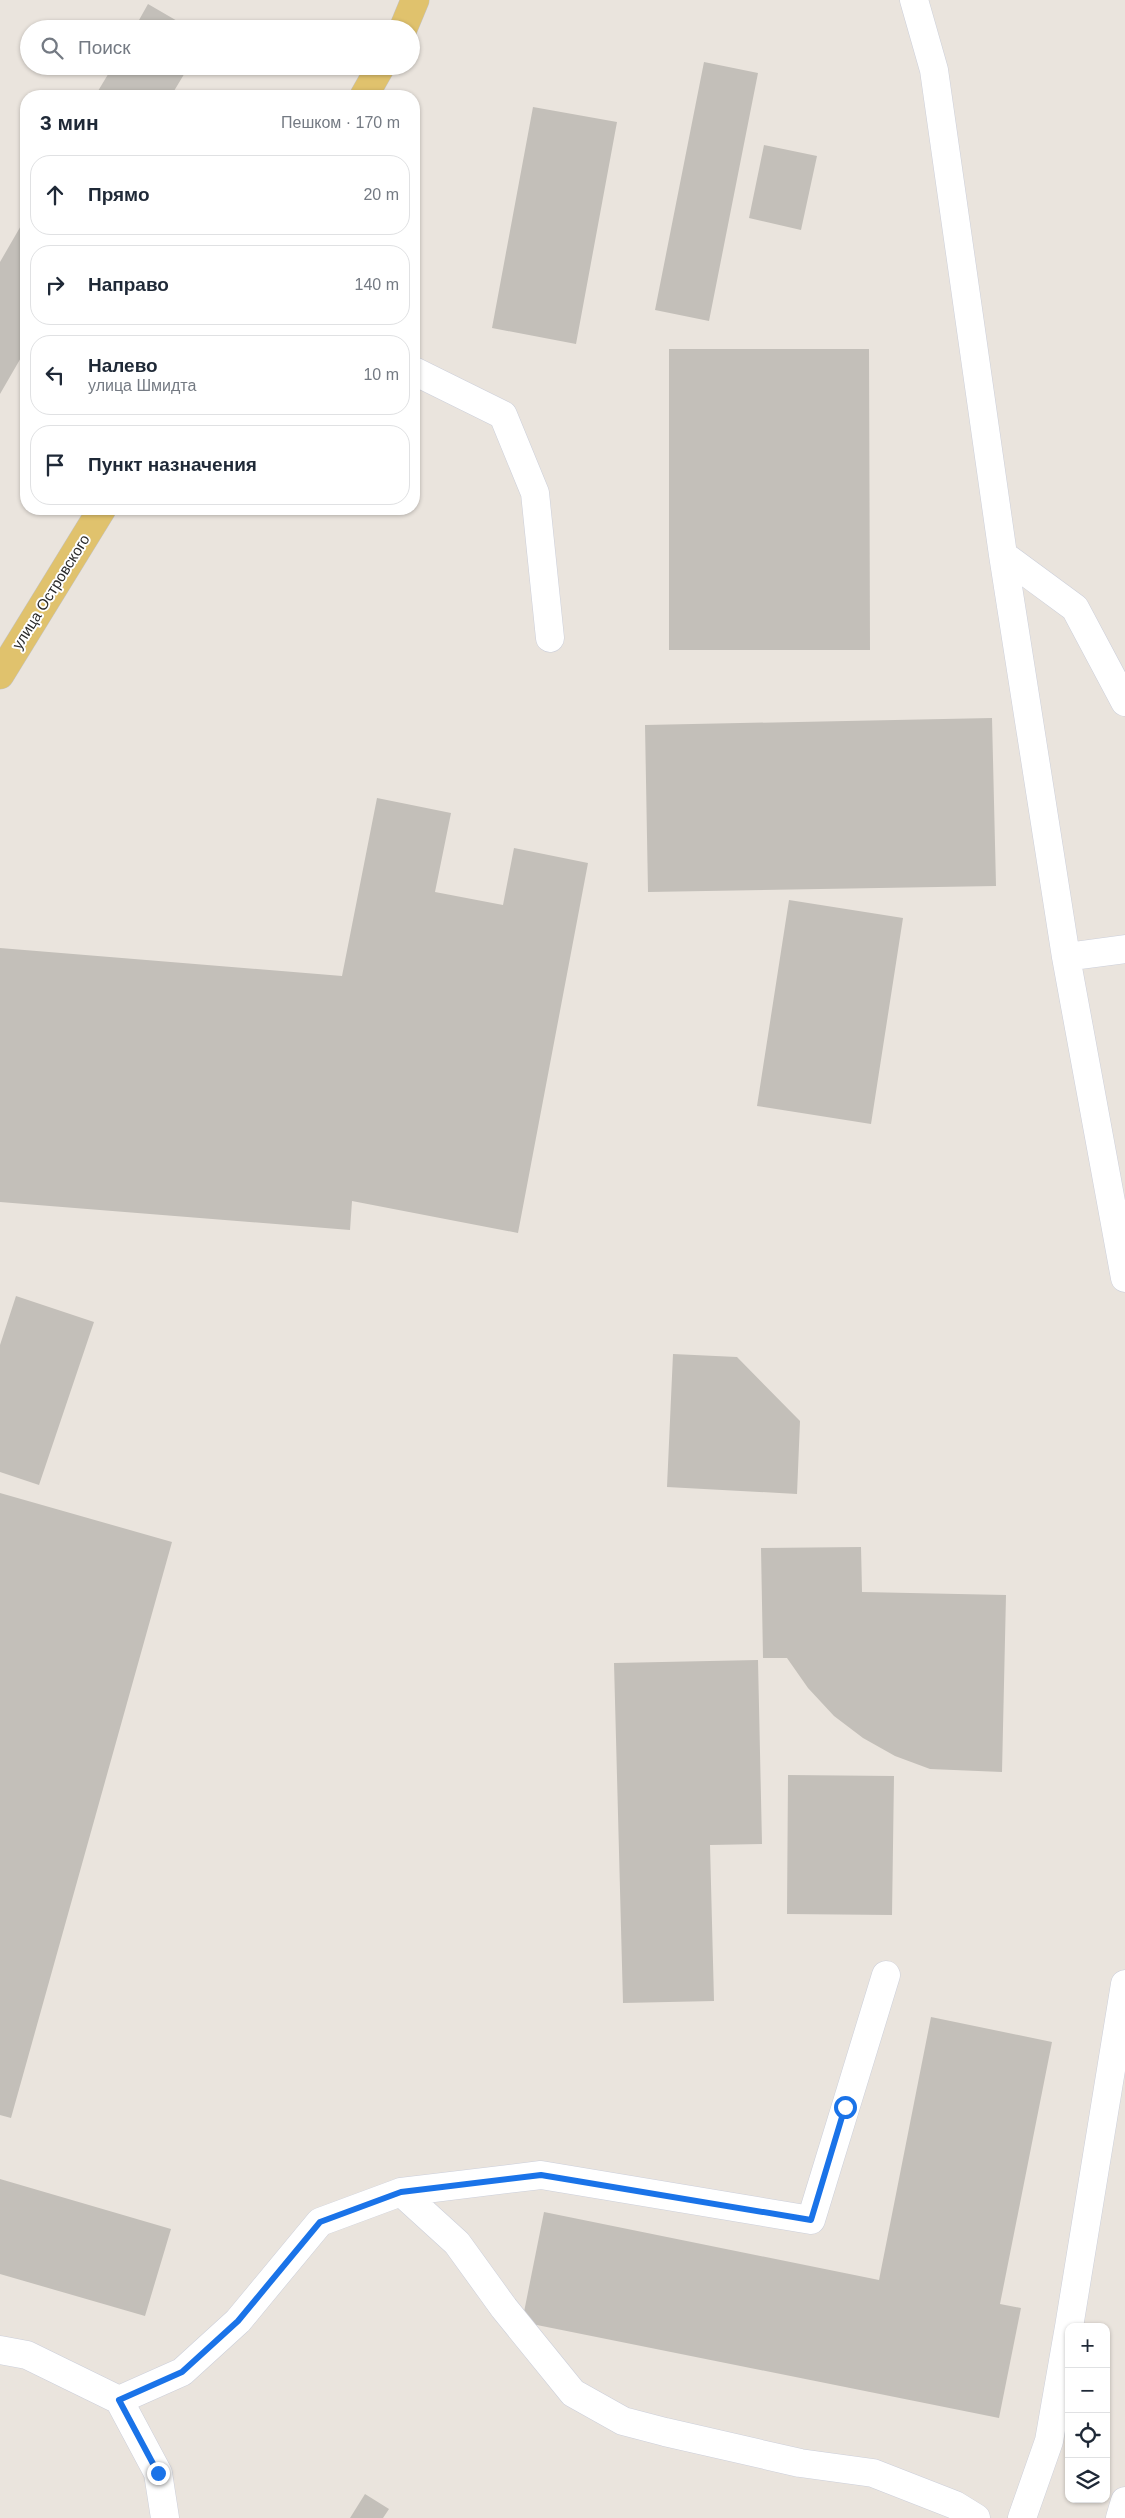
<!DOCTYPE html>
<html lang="ru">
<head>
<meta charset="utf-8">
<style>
  :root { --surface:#fff; --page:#f2f2f3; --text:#1f2937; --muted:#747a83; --line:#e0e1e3 }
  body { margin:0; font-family:Helvetica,sans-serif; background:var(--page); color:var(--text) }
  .controls { position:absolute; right:15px; bottom:15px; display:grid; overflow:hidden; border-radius:10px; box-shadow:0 1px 4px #0004 }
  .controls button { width:45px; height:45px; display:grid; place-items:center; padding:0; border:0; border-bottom:1px solid var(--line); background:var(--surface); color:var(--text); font:25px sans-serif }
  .stop { position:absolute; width:15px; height:15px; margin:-11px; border:4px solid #1a73e8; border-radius:50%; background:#fff }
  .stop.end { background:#1a73e8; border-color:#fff; box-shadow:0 1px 5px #0008 }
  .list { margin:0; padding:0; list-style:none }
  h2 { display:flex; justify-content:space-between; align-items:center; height:65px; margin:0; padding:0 20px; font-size:21px }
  h2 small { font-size:16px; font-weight:400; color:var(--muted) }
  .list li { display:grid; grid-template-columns:32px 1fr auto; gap:15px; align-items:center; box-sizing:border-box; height:80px; margin:0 10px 10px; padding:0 10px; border:1px solid var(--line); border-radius:20px }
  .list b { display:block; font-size:19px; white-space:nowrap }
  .list p { margin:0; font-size:16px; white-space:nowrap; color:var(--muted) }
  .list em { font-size:16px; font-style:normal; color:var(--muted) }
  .icon { flex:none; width:28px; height:28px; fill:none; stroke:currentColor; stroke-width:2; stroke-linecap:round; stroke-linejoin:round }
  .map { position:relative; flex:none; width:1125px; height:2518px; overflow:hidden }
  .search { position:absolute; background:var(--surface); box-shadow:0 1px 4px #0004; left:20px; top:20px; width:400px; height:55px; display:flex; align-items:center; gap:12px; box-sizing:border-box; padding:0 18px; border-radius:28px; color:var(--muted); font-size:19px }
  .panel { position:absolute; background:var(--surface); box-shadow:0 1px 4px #0004; left:20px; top:90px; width:400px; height:425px; border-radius:20px }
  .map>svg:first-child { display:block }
  .building { fill:#c3bfb9 }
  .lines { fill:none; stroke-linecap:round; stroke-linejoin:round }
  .minor-casing { stroke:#cccfda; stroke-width:29 }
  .major-casing { stroke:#c3c3c3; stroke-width:29 }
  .minor { stroke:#fff; stroke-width:28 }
  .major { stroke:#e0c26d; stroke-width:28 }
  .route { stroke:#1a73e8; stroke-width:6 }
  .labels { text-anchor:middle; stroke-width:4; stroke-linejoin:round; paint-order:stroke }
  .street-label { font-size:15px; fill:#2a2a2a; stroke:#fff }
</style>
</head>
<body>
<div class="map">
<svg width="1125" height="2518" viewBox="0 0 1125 2518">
  <rect width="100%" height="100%" fill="#eae4dd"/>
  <path class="building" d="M148,4L191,29H134Z
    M704,62L758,73L709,321L655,310Z
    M113,66H189L171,96H95Z
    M533,107L617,122L576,344L492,328Z
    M764,145L817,156L801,230L749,218Z
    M26,217V349L0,394V262Z
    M669,349H869L870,650H669Z
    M992,718L996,886L648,892L645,725Z
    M377,798L451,813L435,892L503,905L514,848L588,863L518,1233L352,1201L350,1230L0,1202V948L342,976Z
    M789,900L903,918L871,1124L757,1106Z
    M16,1296L94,1322L39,1485L0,1472V1345Z
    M673,1354L737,1357L800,1421L797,1494L667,1487Z
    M0,1493L172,1542L11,2118L0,2115Z
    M861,1547L862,1592L1006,1595L1002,1772L930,1769L895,1756L863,1738L834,1716L808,1688L787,1658H763L761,1548Z
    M758,1660L762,1844L710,1845L714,2001L623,2003L614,1663Z
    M788,1775L894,1776L892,1915L787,1914Z
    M931,2017L1052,2042L1000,2304L1021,2308L999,2418L522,2322L544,2212L879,2280Z
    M0,2179L171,2229L145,2316L0,2274Z
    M365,2494L389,2509L383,2518H350Z"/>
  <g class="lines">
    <defs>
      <path id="minor" d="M914,0L934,70L1003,555L1066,957L1125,1278
        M414,371L503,415L535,493L550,638
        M1003,555L1075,608L1125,702
        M1066,957L1125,949
        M401,2192L457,2243L504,2308L573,2393L623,2421L665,2432L800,2463L873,2473L955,2505L976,2518
        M1069,2327L1125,1984
        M0,2350L27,2355L119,2400L158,2473L165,2518
        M119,2400L182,2372L238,2321L320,2222L401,2192L541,2175L811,2220L886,1975
        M1022,2518L1049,2441L1069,2327
        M1120,2518L1125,2501"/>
      <path id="major" d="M403,29L415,0
        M364,96L381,66
        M0,675L102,509"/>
    </defs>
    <use href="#minor" class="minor-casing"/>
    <use href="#major" class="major-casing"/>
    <use href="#minor" class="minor"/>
    <use href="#major" class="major"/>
  </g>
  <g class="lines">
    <path class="route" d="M158,2473L119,2400L182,2372L238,2321L320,2222L401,2192L541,2175L811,2220L845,2107"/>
  </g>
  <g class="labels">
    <g class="street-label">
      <text transform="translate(51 592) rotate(-58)" y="5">улица Островского</text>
    </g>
  </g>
</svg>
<div class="controls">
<button>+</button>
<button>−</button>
<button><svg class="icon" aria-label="locate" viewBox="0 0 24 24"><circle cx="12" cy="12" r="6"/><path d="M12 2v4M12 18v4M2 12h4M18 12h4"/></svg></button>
<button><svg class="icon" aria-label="layers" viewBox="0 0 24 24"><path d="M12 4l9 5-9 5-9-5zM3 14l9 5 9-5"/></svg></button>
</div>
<div class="stop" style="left:845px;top:2107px"></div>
<div class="stop end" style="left:158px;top:2473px"></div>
<div class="search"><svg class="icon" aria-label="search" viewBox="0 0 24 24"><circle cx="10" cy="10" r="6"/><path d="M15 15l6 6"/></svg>Поиск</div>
<section class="panel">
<h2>3 мин<small>Пешком · 170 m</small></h2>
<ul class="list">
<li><svg class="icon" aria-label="ahead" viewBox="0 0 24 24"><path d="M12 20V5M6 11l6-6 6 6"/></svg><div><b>Прямо</b></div><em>20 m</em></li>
<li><svg class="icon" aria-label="right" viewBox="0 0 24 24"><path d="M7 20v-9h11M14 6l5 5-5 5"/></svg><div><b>Направо</b></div><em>140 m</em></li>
<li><svg class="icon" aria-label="left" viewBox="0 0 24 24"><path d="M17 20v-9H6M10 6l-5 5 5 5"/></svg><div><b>Налево</b><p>улица Шмидта</p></div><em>10 m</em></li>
<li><svg class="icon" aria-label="arrive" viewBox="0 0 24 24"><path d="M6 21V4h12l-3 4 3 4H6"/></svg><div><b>Пункт назначения</b></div></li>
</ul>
</section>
</div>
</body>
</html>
